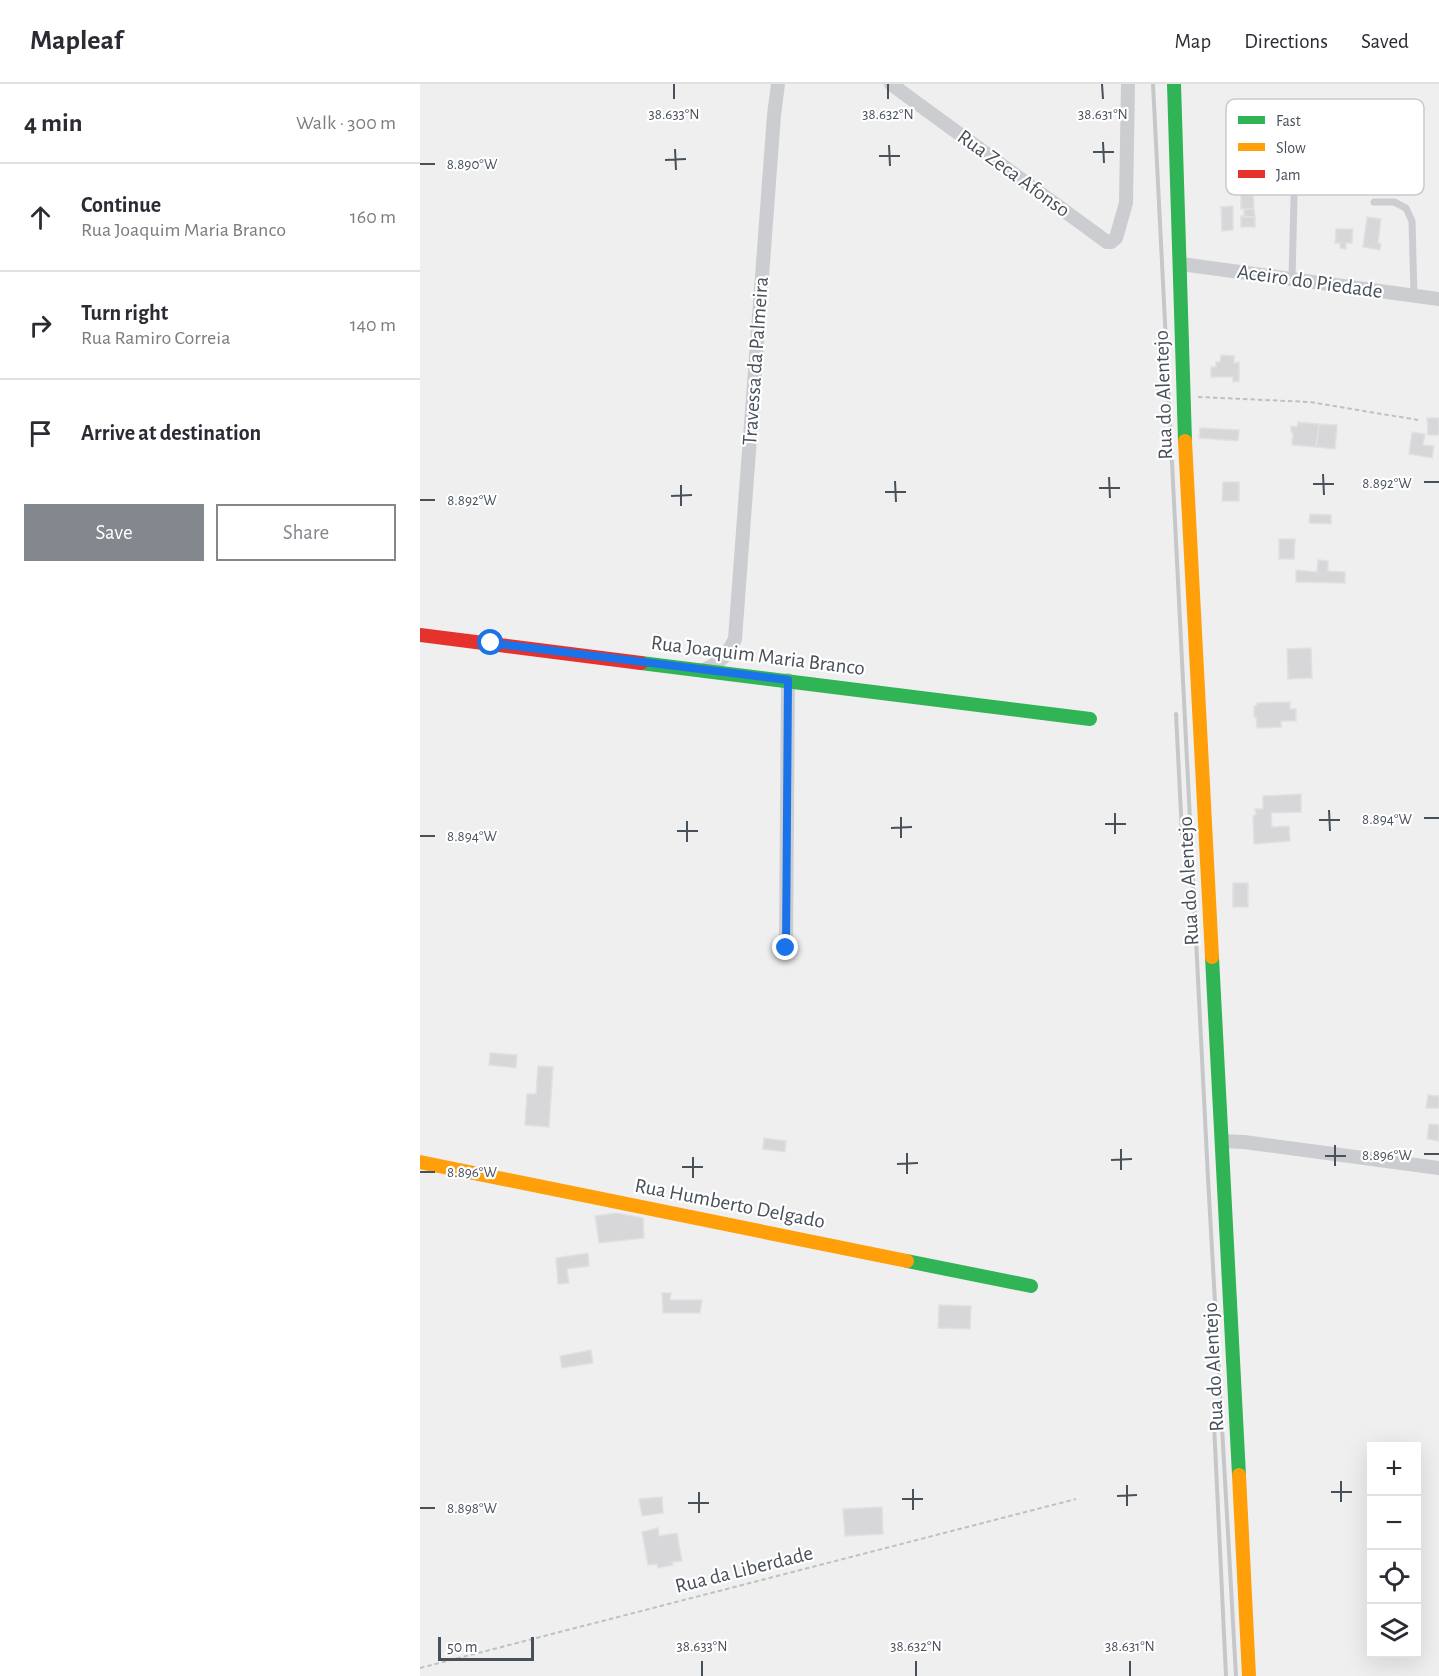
<!DOCTYPE html>
<html lang="en">
<head>
<meta charset="utf-8">
<style>
  :root { --surface:#fff; --page:#f7f7f7; --text:#2b2b33; --muted:#7c7c81; --line:#e1e1e2; --accent:#83888e }
  body { margin:0; font-family:"Alegreya Sans",sans-serif; background:var(--page); color:var(--text) }
  .controls { position:absolute; right:18px; bottom:18px; display:grid; overflow:hidden; border-radius:0px; box-shadow:0 6px 24px #0002 }
  .controls button { width:54px; height:54px; display:grid; place-items:center; padding:0; border:0; border-bottom:2px solid var(--line); background:var(--surface); color:var(--text); font:30px sans-serif }
  .scale { position:absolute; left:18px; bottom:15px; width:96px; box-sizing:border-box; padding-left:6px; border:3px solid #48505a; border-top:0; font-size:16px; line-height:21px; white-space:nowrap; color:#48505a; -webkit-text-stroke:4px #fff; paint-order:stroke }
  .stop { position:absolute; width:18px; height:18px; margin:-14px; border:4px solid #1a73e8; border-radius:50%; background:#fff }
  .stop.end { background:#1a73e8; border-color:#fff; box-shadow:0 2px 6px #0008 }
  .list { margin:0; padding:0; list-style:none }
  h2 { display:flex; justify-content:space-between; align-items:center; height:78px; margin:0; padding:0 24px; font-size:26px }
  h2 small { font-size:20px; font-weight:400; color:var(--muted) }
  .list li { display:grid; grid-template-columns:39px 1fr auto; gap:18px; align-items:center; box-sizing:border-box; height:108px; padding:0 24px; border-top:2px solid var(--line) }
  .list b { display:block; font-size:22px; white-space:nowrap }
  .list p { margin:0; font-size:20px; white-space:nowrap; color:var(--muted) }
  .list em { font-size:20px; font-style:normal; color:var(--muted) }
  .actions { display:flex; gap:12px; padding:18px 24px }
  .actions a { flex:1; padding:14px 0; border:2px solid var(--accent); border-radius:0px; text-align:center; font-size:21px; color:var(--accent) }
  .actions .main { background:var(--accent); color:#fff }
  .icon { flex:none; width:33px; height:33px; fill:none; stroke:currentColor; stroke-width:2; stroke-linecap:round; stroke-linejoin:round }
  .map { position:relative; flex:none; width:1019px; height:1592px; overflow:hidden }
  header { display:flex; align-items:center; gap:36px; box-sizing:border-box; height:84px; padding:0 30px; background:var(--surface); border-bottom:2px solid var(--line) }
  header strong { font-size:28px }
  nav { display:flex; gap:33px; margin-inline-start:auto; font-size:21px }
  main { display:flex }
  aside { flex:1; background:var(--surface) }
  .map>svg:first-child { display:block }
  .building { fill:#d7d7d9; stroke:#e1e1e2; stroke-width:1.5 }
  .lines { fill:none; stroke-linecap:round; stroke-linejoin:round }
  .path { stroke:#b9c4c1; stroke-width:2; stroke-dasharray:4.5 3; stroke-linecap:butt }
  .lane { stroke:#cbcdd0; stroke-width:7 }
  .street { stroke:#cbcdd0; stroke-width:14 }
  .fast { stroke:#30b455; stroke-width:14 }
  .slow { stroke:#ff9f0a; stroke-width:14 }
  .jam { stroke:#e5322d; stroke-width:14 }
  .rail { stroke:#c6c7c9; stroke-width:4 }
  .route { stroke:#1a73e8; stroke-width:8 }
  .ticks { fill:none; stroke:#48505a; stroke-width:2 }
  .labels { text-anchor:middle; stroke-width:4.5; stroke-linejoin:round; paint-order:stroke }
  .street-label { font-size:21px; fill:#48505a; stroke:#fff }
  .key { fill:#fff; stroke:#c8cace; stroke-width:1.5 }
  .key-label { font-size:16px; fill:#48505a }
  .ticks-label { font-size:15px; text-anchor:middle; fill:#48505a; stroke:#fff; stroke-width:4.5; stroke-linejoin:round; paint-order:stroke }
</style>
</head>
<body>
<header>
<strong>Mapleaf</strong>
<nav><a>Map</a><a>Directions</a><a>Saved</a></nav>
</header>
<main>
<aside>
<h2>4 min<small>Walk · 300 m</small></h2>
<ul class="list">
<li><svg class="icon" aria-label="ahead" viewBox="0 0 24 24"><path d="M12 20V5M6 11l6-6 6 6"/></svg><div><b>Continue</b><p>Rua Joaquim Maria Branco</p></div><em>160 m</em></li>
<li><svg class="icon" aria-label="right" viewBox="0 0 24 24"><path d="M7 20v-9h11M14 6l5 5-5 5"/></svg><div><b>Turn right</b><p>Rua Ramiro Correia</p></div><em>140 m</em></li>
<li><svg class="icon" aria-label="arrive" viewBox="0 0 24 24"><path d="M6 21V4h12l-3 4 3 4H6"/></svg><div><b>Arrive at destination</b></div></li>
</ul>
<div class="actions"><a class="main">Save</a><a>Share</a></div>
</aside>
<div class="map">
<svg width="1019" height="1592" viewBox="0 0 1019 1592">
  <rect width="100%" height="100%" fill="#f0efef"/>
  <path class="building" d="M821,104H833L834,125H821Z
    M813,122V146L802,147L801,123Z
    M824,125H834L835,133H824Z
    M821,132L835,133V143H821Z
    M947,133L961,135L958,159L961,160L960,166L943,163Z
    M916,145H933L932,159H926V165L920,164V159H915Z
    M801,271L814,272V279L819,278V297L813,298V293H791V283H796V278H800Z
    M1007,334H1019V351H1008Z
    M878,338L899,340L896,363L872,361L873,349L871,348V342L877,343Z
    M899,340L917,341L915,365L896,363Z
    M780,344L819,346L818,357L779,354Z
    M992,348L1005,350L1003,361L1014,362L1012,374L989,370Z
    M803,398H819V417H802Z
    M890,430L911,431V440L889,439Z
    M859,455H875L874,475H859Z
    M898,476L908,477V487L925,488V499L876,498V486L897,488Z
    M891,564L892,594L868,595L867,565Z
    M870,618V625H876V637H861V643L837,644L836,633H834V622H837V619Z
    M881,710V728L851,729L852,743L869,742L870,757L834,760L833,732L836,731L835,725H843V712Z
    M813,799H828V823H813Z
    M70,969L97,971L96,984L69,981Z
    M118,982L133,983L129,1043L105,1041L107,1010H116Z
    M1008,1011L1019,1012V1024H1006Z
    M1009,1040L1019,1041V1057L1007,1055Z
    M344,1054L366,1057L365,1068L343,1065Z
    M196,1129L223,1134L224,1154L179,1159L175,1132Z
    M168,1169L169,1182L147,1185L149,1199L138,1200L136,1174Z
    M242,1209H251L250,1216H282L280,1229H243Z
    M519,1221L551,1222L550,1245L518,1244Z
    M171,1266L173,1279L142,1284L140,1272Z
    M242,1413L243,1429L222,1432L219,1415Z
    M462,1423L463,1450L425,1452L423,1425Z
    M238,1444L239,1452L257,1449L262,1477L252,1478L253,1481L238,1484L237,1480L228,1481L222,1448Z"/>
  <g class="lines">
    <path class="path" d="M778,313L890,318L998,336
      M0,1584L656,1415"/>
    <path class="lane" d="M954,118H974L986,124L992,137L994,211
      M872,195L875,75"/>
    <path class="street" d="M471,0L687,158H691L696,154L706,119L708,0
      M761,180L1019,215
      M284,586C302,577 306,573 315,555L354,31L358,0
      M366,864L368,596
      M803,1057L824,1058L1019,1084"/>
    <path class="fast" d="M754,0L765,357
      M221,579L670,635
      M792,873L819,1391
      M487,1177L611,1202"/>
    <path class="slow" d="M765,357L792,873
      M0,1078L487,1177
      M819,1391L829,1592"/>
    <path class="jam" d="M0,551L221,579"/>
    <path class="rail" d="M733,0L788,1094L816,1592
      M756,630L762,750
      M793,1319L806,1592"/>
  </g>
  <g class="lines">
    <path class="route" d="M71,559L368,596L366,864"/>
  </g>
  <path class="ticks" d="M254,0V15M468,0V15M682,0L683,15M683,58L684,79M469,61L470,82M255,65L256,86M673,68H694M459,72H480M245,76L266,75M0,80H15M903,390L904,411M689,393L690,414M475,397L476,418M1004,398H1019M893,400H914M261,401V422M679,404H700M465,408H486M251,412L272,411M0,416H15M909,726L910,747M695,729V750M481,733V754M1004,734H1019M899,736H920M267,737V758M685,740H706M471,744L492,743M257,747H278M0,752H15M915,1061V1082M701,1065V1086M487,1069V1090M1004,1070H1019M905,1072H926M273,1073V1094M691,1076L712,1075M477,1080L498,1079M262,1083H283M0,1088H15M921,1397V1418M707,1401V1422M493,1405V1426M279,1408V1429M911,1408H932M697,1412L717,1411M482,1415H503M268,1419H289M0,1424H15M282,1577V1592M496,1577V1592M710,1577V1592"/>
  <g class="labels">
    <g class="street-label">
      <text transform="translate(594 89) rotate(36)" y="7">Rua Zeca Afonso</text>
      <text transform="translate(890 197) rotate(8)" y="7">Aceiro do Piedade</text>
      <text transform="translate(335 277) rotate(-86)" y="7">Travessa da Palmeira</text>
      <text transform="translate(743 311) rotate(-92)" y="7">Rua do Alentejo</text>
      <text transform="translate(338 571) rotate(7)" y="7">Rua Joaquim Maria Branco</text>
      <text transform="translate(768 797) rotate(-93)" y="7">Rua do Alentejo</text>
      <text transform="translate(310 1119) rotate(11)" y="7">Rua Humberto Delgado</text>
      <text transform="translate(793 1283) rotate(-93)" y="7">Rua do Alentejo</text>
      <text transform="translate(324 1485) rotate(-14)" y="7">Rua da Liberdade</text>
    </g>
  </g>
  <rect x="806" y="15" width="198" height="96" rx="9" class="key"/>
  <rect x="818" y="32" width="27" height="8" fill="#30b455"/>
  <rect x="818" y="59" width="27" height="8" fill="#ff9f0a"/>
  <rect x="818" y="86" width="27" height="8" fill="#e5322d"/>
  <g class="key-label">
    <text x="856" y="42">Fast</text>
    <text x="856" y="69">Slow</text>
    <text x="856" y="96">Jam</text>
  </g>
  <g class="ticks-label">
    <text x="254" y="35">38.633°N</text>
    <text x="468" y="35">38.632°N</text>
    <text x="683" y="35">38.631°N</text>
    <text x="52" y="85">8.890°W</text>
    <text x="967" y="404">8.892°W</text>
    <text x="52" y="421">8.892°W</text>
    <text x="967" y="740">8.894°W</text>
    <text x="52" y="757">8.894°W</text>
    <text x="967" y="1076">8.896°W</text>
    <text x="52" y="1093">8.896°W</text>
    <text x="52" y="1429">8.898°W</text>
    <text x="282" y="1567">38.633°N</text>
    <text x="496" y="1567">38.632°N</text>
    <text x="710" y="1567">38.631°N</text>
  </g>
</svg>
<div class="controls">
<button>+</button>
<button>−</button>
<button><svg class="icon" aria-label="locate" viewBox="0 0 24 24"><circle cx="12" cy="12" r="6"/><path d="M12 2v4M12 18v4M2 12h4M18 12h4"/></svg></button>
<button><svg class="icon" aria-label="layers" viewBox="0 0 24 24"><path d="M12 4l9 5-9 5-9-5zM3 14l9 5 9-5"/></svg></button>
</div>
<div class="scale">50 m</div>
<div class="stop" style="left:71px;top:559px"></div>
<div class="stop end" style="left:366px;top:864px"></div>
</div>
</main>
</body>
</html>
